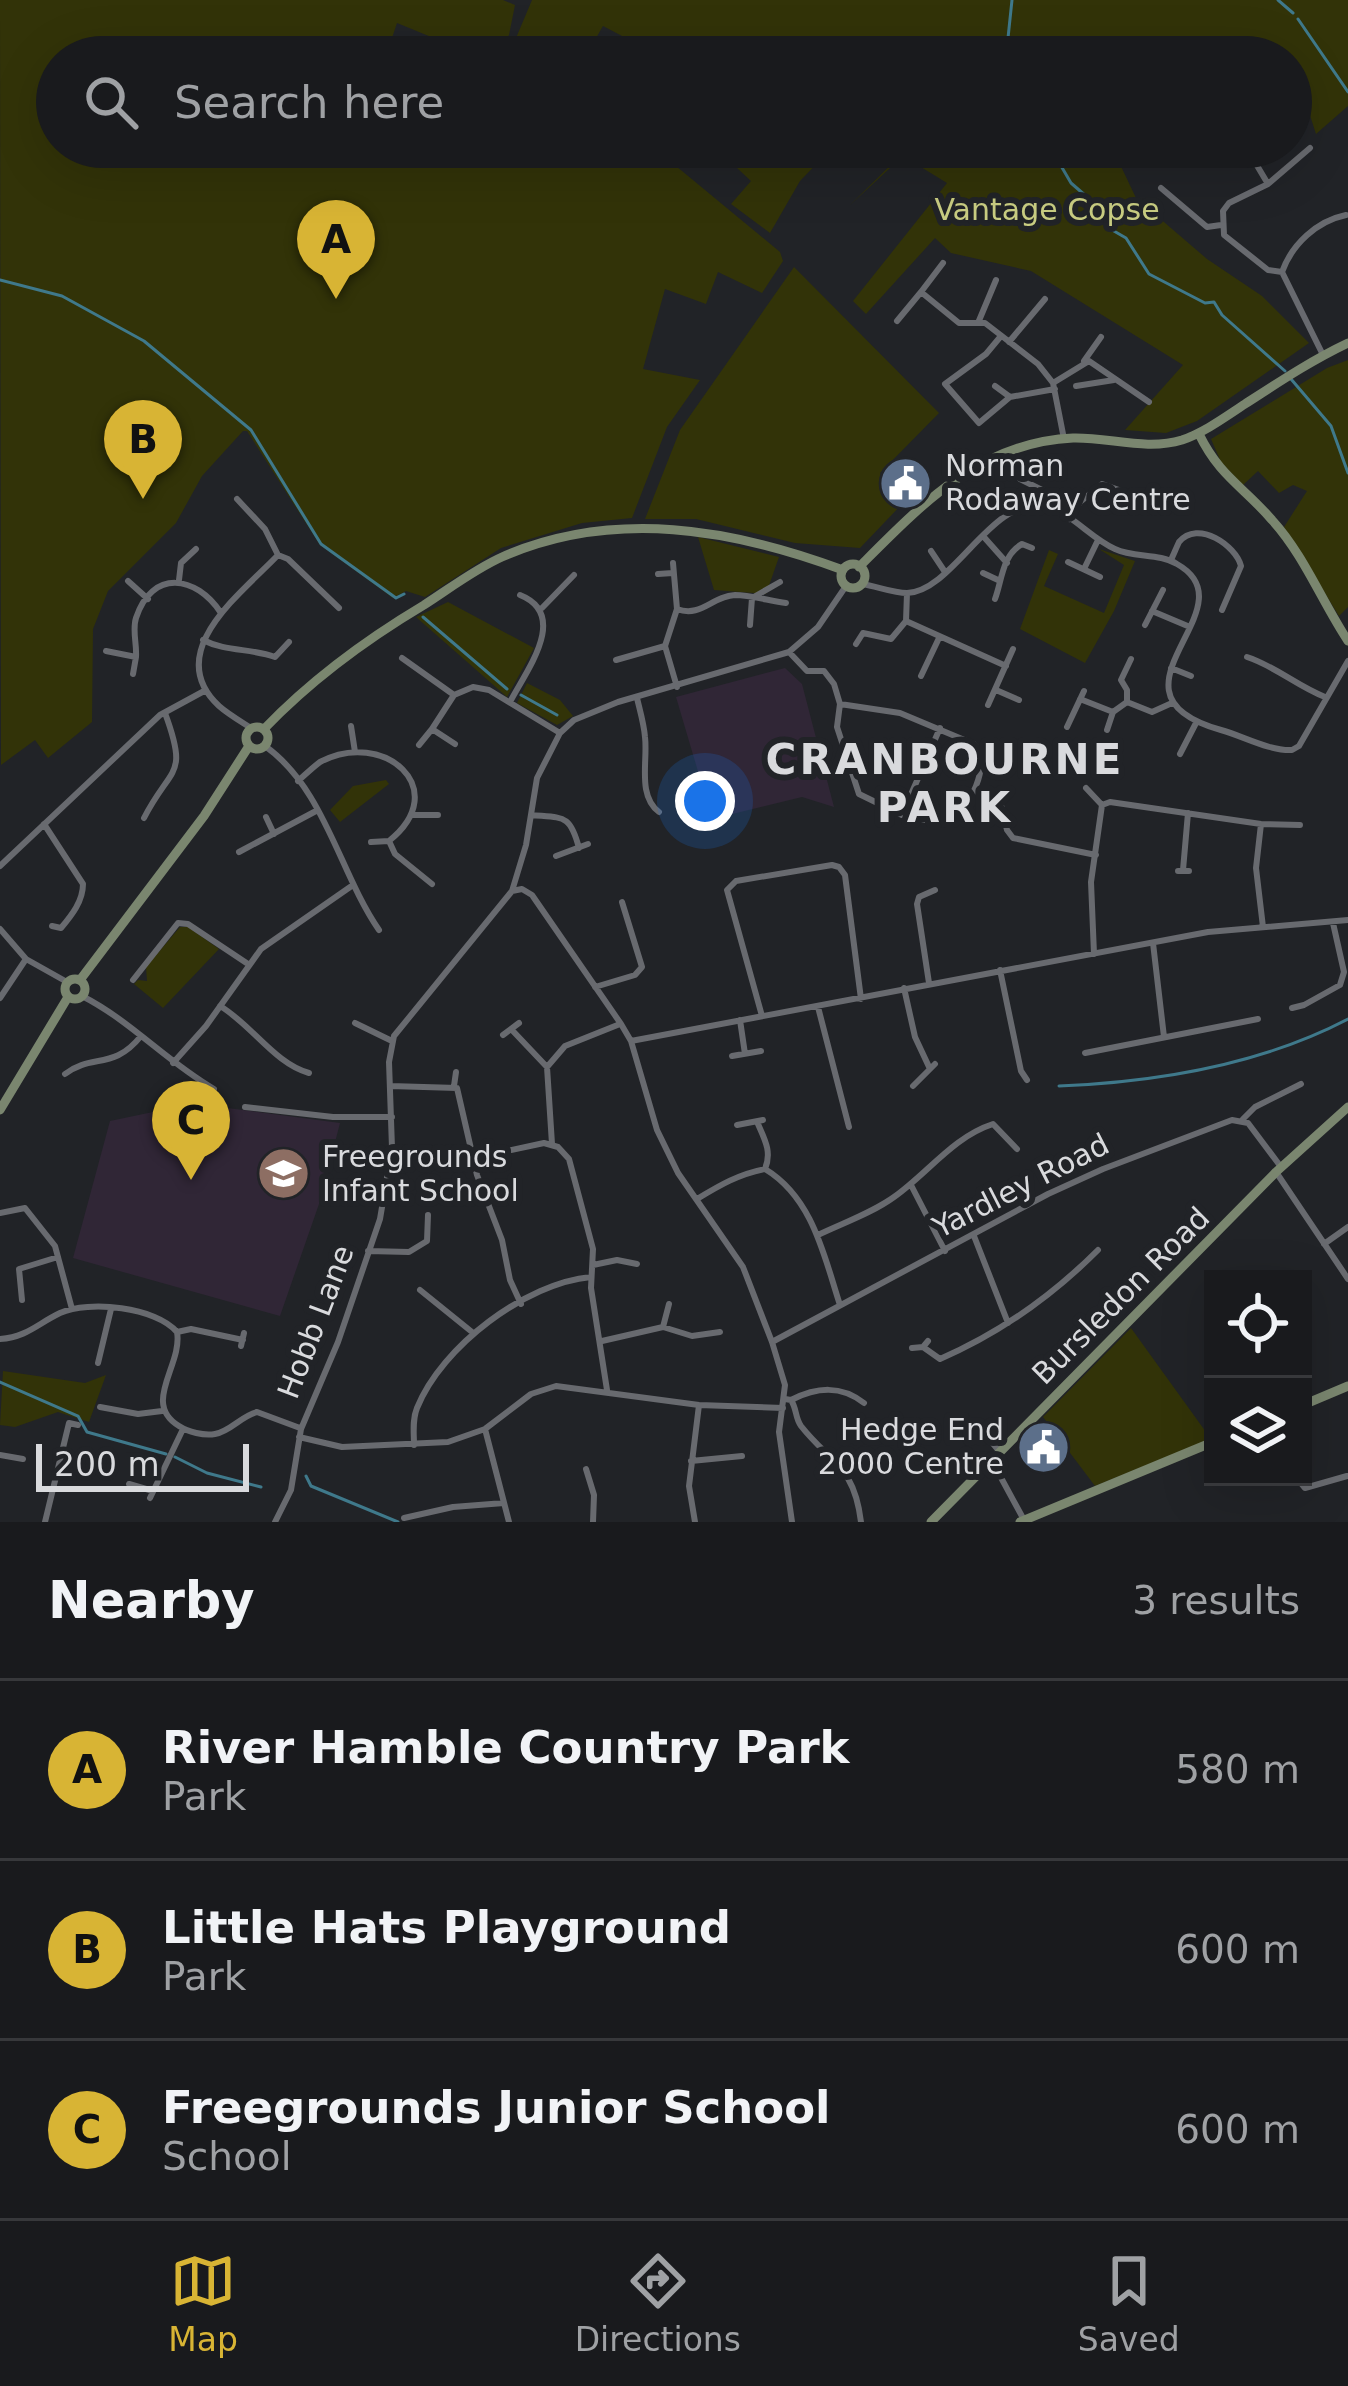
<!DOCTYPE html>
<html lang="en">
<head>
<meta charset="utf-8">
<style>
  :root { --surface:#191a1d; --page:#222326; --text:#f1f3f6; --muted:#9fa1a4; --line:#37383b; --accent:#d8b434 }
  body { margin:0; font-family:"DejaVu Sans",sans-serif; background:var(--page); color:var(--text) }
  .controls { position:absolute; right:36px; bottom:36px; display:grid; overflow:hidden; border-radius:0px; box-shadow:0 12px 48px #0002 }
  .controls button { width:108px; height:108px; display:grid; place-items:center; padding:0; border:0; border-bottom:3px solid var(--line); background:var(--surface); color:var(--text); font:60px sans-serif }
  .scale { position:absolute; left:36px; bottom:30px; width:213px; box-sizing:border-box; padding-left:12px; border:6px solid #d9dadd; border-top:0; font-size:33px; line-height:42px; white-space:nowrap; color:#d9dadd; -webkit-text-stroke:9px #212327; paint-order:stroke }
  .you { position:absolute; left:705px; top:801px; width:42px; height:42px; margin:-30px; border:9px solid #fff; border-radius:50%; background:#1a73e8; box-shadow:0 0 0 18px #1a73e833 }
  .badge { display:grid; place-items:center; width:78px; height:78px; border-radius:50%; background:var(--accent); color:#111; font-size:39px; font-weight:700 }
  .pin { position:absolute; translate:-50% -99px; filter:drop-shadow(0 3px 6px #0008) }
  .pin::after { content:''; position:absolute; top:63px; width:42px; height:36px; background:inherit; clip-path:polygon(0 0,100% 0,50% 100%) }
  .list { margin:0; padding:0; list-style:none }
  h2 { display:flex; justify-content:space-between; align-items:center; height:156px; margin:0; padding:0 48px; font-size:51px }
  h2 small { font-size:39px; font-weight:400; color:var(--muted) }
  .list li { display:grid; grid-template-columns:78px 1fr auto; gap:36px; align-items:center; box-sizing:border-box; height:180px; padding:0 48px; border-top:3px solid var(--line) }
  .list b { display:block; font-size:45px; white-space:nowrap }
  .list p { margin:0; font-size:39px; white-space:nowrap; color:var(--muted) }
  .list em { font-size:39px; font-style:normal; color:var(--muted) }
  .icon { flex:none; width:66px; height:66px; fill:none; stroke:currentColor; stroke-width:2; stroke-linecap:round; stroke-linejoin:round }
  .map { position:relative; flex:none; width:1348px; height:1522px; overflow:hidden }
  .search { position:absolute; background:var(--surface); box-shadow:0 12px 48px #0002; left:36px; right:36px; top:36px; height:132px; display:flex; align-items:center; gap:30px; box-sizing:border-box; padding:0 42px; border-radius:66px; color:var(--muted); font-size:45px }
  .sheet { height:696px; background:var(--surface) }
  nav { display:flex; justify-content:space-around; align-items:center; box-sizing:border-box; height:168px; border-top:3px solid var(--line); background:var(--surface); font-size:33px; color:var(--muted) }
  nav a { display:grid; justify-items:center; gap:6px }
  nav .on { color:var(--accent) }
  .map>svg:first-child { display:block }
  .education { fill:#302636 }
  .green { fill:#323308 }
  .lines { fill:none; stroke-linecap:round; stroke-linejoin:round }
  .stream { stroke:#3f798b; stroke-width:3 }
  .street { stroke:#686a6f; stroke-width:6 }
  .secondary { stroke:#7a866f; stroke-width:9 }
  .labels { text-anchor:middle; stroke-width:12; stroke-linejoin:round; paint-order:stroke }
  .park-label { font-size:30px; fill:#c9cd82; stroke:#212327 }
  .poi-label { font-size:30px; fill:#d9dadd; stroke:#212327; text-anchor:start }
  .street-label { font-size:30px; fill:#d9dadd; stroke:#212327 }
  .district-label { font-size:42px; font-weight:bold; letter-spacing:3px; fill:#d9dadd; stroke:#212327 }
</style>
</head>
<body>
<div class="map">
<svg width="1348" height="1522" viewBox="0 0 1348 1522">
  <rect width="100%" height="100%" fill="#212327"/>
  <path class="education" d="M785,668L802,684L834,807L802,797L712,819L676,697Z
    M220,1107L340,1123L319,1204L280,1316L73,1258L110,1121L172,1108Z"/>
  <path class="green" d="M0,0H503L515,5L509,35L493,57H480L397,23L392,38L442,57H57V147H653L780,252L783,261L762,293L718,272L706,304L665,289L643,369L700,380L667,427L632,518L582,523L501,548L425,597L406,591L393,598L320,545L247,431H243L202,476L176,523L108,591L93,629L92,722L48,758L35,740L1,765Z
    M532,0H1348V106L1316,134L1291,57H837L821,39L811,50L816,57H662L603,26L592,45L591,57H508Z
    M731,147H838L834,152L830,150L800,181L770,233L731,204L751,181L723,155Z
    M909,147H1179L1118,160L1136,198L1207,259L1262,296L1309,343L1197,421L1166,433L1125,430L1183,365L1031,271L951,253L935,238L866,314L853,301L947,183L903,156L849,206Z
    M794,267L939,413L880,473L905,501L860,548L795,543L696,519H645L680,430Z
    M1348,360V607L1339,616L1284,527L1307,491L1293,485L1279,493L1258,471L1243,485L1221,462L1211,439L1327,368Z
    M698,537L779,557L766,594L714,590Z
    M1099,549L1135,561L1114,611L1085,663L1020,629L1049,550L1058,554L1044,586L1104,613L1124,565Z
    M448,602L534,648L507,697L416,617Z
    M527,683L560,700L573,716L557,725L517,703Z
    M386,780L389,784L340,822L330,810L353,786Z
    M180,927H188L219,949L163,1008L134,984L138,980L147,981L146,967Z
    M1131,1328L1211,1439L1095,1486L1043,1417Z
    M3,1371L85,1383L106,1375L89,1422L58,1412L15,1427L0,1425Z"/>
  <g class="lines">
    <path class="stream" d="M1278,0L1293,13
      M1298,19L1348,92
      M1006,57L1012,0
      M1050,147L1071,183L1094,203L1107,227L1126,238L1149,274L1205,303L1214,302L1222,315L1285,371
      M0,280L62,296L144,341L251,430L321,544L396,598L404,594
      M1291,379L1331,426L1348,473
      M423,617L507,689
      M521,695L557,715
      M1059,1086C1157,1082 1260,1065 1348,1019
      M0,1382L78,1416L87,1432L166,1454
      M175,1457L207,1473L261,1487
      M306,1476L311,1486L398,1522"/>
    <path class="street" d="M1246,147L1268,184
      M1176,159L1206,147
      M1161,188L1207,227L1221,225
      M1282,272L1268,270L1224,235L1223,211L1229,203L1268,184L1310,148
      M1282,272L1323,355
      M1282,272C1292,244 1317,221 1346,215
      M921,292L943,263
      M897,321L921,292L959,323H985L1038,364L1053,383L1064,439
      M978,323L996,280
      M1001,336L986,354L945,384L979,423L1010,397L1055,389
      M1009,342L1045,299
      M1084,361L1101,337
      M1053,383L1089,361L1149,402
      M995,386L1010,397
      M1076,386L1114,380
      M1020,479L1050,494
      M992,496L1013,512
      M237,499L265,529L278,555C242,593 161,652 219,706C228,714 240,721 251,728
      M1069,519L1080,502L1102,484L1153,502
      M983,536L1007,563
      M931,551L945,572
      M278,555L288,559L339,608
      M1171,560C1172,558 1178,544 1179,542C1198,519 1236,546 1241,566L1222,610
      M1068,562L1100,577
      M673,563L677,609L665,646L677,687
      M1084,569L1098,540
      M983,573L998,580
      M658,574L673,573
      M179,580L181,563L196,549
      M128,581L148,599
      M862,584C876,586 893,593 907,593C954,591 991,496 1044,506C1070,511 1090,538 1115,549C1134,558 1159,553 1177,564C1255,608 1090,693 1221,730C1243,736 1269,751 1292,750L1299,746L1348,661
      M907,593L906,621L1006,666
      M995,599C1002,581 1002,555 1022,544L1032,548
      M542,608L574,575
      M677,609C701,618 712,596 735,595C751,595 770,601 786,603
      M1152,611L1190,627
      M750,625L752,598L780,582
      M1145,625L1163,590
      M203,640C226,652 251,648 275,657L289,642
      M856,644L863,633L891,639L906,621
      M106,651L136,657C137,644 132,630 136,618C152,569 196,575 221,613
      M789,652L807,671H824L834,684L840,704L837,727L859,794L902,815L951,825C968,807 993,766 974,744L900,713L840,704
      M1247,657C1275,666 1297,686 1325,697
      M402,658L454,695L473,687L489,690L560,733
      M616,660L665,646
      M1171,668L1191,676
      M133,674L136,657
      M921,676L939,638
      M996,690L1019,700
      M454,695L432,729L455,744
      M637,698C640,711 644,724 645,737C648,761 637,795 659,812
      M1080,699L1113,712L1127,702L1152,712L1172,703
      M510,702C526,671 570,615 520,595
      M1127,702V690L1121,680L1131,659
      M988,705L1013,649
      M351,726L355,752
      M1067,727L1084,691
      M1107,730L1113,712
      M419,745L432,729
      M265,746C325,789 339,872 379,930
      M1180,754L1196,723
      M298,781C305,775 313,767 320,762C383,728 454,789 389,841L395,854L432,884
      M1086,788L1102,805L1091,882L1094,954
      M999,797L1007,830L1013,838L1096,855
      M1102,805L1110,802L1261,824L1300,825
      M412,815H438
      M531,815C564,818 570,814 579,848
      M902,815L940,728
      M266,817L274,834
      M144,818C171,765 189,778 165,713
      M44,824L83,884C83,901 72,915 61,928L52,926
      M1261,824L1256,868L1263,927
      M371,842L389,841
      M239,852L316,811
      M556,856L588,844
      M0,866L160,715L206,690
      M1183,870L1188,813
      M1178,871H1189
      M512,891L522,889L532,895L621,1024L631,1041L657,1130L678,1173L743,1267L772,1342L785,1385L779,1432L792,1522
      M0,929L26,959L67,982
      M1153,943L1164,1037
      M1000,970L1021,1071L1027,1080
      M133,980L178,923L188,924L248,964
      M929,983L917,904L919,897L935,890
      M595,987L635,975L642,967L622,902
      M904,988L915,1037L930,1069
      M82,996C131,1021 167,1062 214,1089L207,1102
      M0,998L26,959
      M220,1006C251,1024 275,1064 309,1073
      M818,1007L849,1127
      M1292,1008L1304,1005L1340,985L1344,972L1333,923
      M762,1016L727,890L736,881L832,865L839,867L845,875L861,999
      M740,1020L745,1054
      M355,1023L392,1041
      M511,1029L547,1067
      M503,1035L519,1023
      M631,1041L1208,932L1348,920
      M1085,1053L1258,1019
      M732,1056L761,1051
      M173,1063L206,1026L261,949L353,885
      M65,1074C92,1053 113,1071 141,1036
      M390,1086L457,1088L477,1175L502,1240L510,1280L521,1304
      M454,1086L456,1072
      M913,1086L935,1064
      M245,1107L333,1117H392
      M1243,1119L1255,1107L1301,1084
      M758,1124C765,1140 772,1152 765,1169
      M737,1125L763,1120
      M552,1144L547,1067L565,1046L620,1024
      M474,1158L544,1143L558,1147L569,1159L593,1249L591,1288L607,1390
      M1276,1172L1348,1279
      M911,1185L945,1251
      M697,1199C720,1185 739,1174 765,1169C813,1198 824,1256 840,1305
      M0,1213L25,1208L55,1246L72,1309
      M818,1235C843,1223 872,1213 894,1197C928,1173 953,1137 993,1124L1017,1149
      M974,1236L1008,1323
      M1324,1244L1348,1227
      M368,1251L409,1252L427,1241L428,1215
      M593,1265L617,1260L637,1264
      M420,1290L472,1332
      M22,1300L19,1269L58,1257
      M663,1327L669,1304
      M177,1332L191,1329L243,1340
      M0,1339C27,1337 37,1324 60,1313C89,1300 156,1307 177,1332C183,1365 141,1403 179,1426C188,1432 204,1436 215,1434C231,1431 241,1416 257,1412L300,1428
      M602,1341L663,1327L692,1336L720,1332
      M772,1342L1048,1194L1103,1169L1232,1120L1248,1123L1281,1167
      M241,1346L244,1333
      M923,1347L940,1359C1000,1333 1052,1296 1098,1250
      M912,1348L923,1347L928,1341
      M98,1363L111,1309
      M785,1399L791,1400C797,1409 795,1418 801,1426C831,1464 854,1465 861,1522
      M791,1400C817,1387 841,1385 864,1403
      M100,1407L138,1414L162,1411
      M979,1427L1000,1452
      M485,1429L509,1522
      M299,1437L342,1447L448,1442L485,1429L531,1394L556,1386L699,1405L783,1408
      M414,1445C414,1433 412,1420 417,1408C442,1346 526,1283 591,1277
      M0,1455L23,1459
      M691,1461L742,1456
      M992,1461L1024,1520
      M586,1469L594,1495L593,1522
      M1296,1477L1305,1488L1347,1476
      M129,1484L153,1491
      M150,1498L183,1429
      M404,1518L453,1507L504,1503
      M45,1522L69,1423L78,1425
      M275,1522L291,1490L301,1429L338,1342L380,1219L392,1148L389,1062L394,1036L512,891L526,845L537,778L560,733L574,720L618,702L789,652L818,627L846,586
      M695,1522L689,1486L699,1405"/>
    <path class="secondary" d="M1199,434C1220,477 1243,486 1272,520C1304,555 1322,602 1348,641
      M841 576a12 12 0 1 1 24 0a12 12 0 1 1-24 0Z
      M859,567C921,505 980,442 1073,438C1109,437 1146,451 1182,440C1205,432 1225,417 1245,404C1279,382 1312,360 1348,343
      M246 738a11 11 0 1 1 22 0a11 11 0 1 1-22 0Z
      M264,729C310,681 367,639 424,605C449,589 475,569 502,557C614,508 733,529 843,570
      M65 989a10 10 0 1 1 20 0a10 10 0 1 1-20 0Z
      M80,980L204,816L249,746
      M0,1110L68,997
      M1303,1405L1348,1386
      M931,1522L1276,1172L1348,1107
      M1020,1522L1213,1442"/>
  </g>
  <defs>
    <symbol id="civic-disc" viewBox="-11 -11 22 22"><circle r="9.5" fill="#5c6f8a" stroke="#212327"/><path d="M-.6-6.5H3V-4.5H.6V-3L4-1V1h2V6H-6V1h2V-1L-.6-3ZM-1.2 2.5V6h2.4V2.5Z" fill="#fff"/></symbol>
    <symbol id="school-disc" viewBox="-11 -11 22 22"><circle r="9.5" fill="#8d6e63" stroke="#212327"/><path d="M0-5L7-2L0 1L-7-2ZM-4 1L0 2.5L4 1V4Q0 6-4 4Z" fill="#fff"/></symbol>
  </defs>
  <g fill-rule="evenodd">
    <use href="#civic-disc" x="876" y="454" width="59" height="59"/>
    <use href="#school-disc" x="254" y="1144" width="59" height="59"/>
    <use href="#civic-disc" x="1014" y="1418" width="59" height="59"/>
  </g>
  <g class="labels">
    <g class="park-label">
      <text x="1047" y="220">Vantage Copse</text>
    </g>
    <g class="poi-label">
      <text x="945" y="476">Norman<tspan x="945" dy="34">Rodaway Centre</tspan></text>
      <text x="322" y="1167">Freegrounds<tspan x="322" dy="34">Infant School</tspan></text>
      <text x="1004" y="1440" text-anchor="end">Hedge End<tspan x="1004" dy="34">2000 Centre</tspan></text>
    </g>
    <g class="street-label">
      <text transform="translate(1021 1186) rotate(-27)" y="10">Yardley Road</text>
      <text transform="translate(1121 1296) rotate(-45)" y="10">Bursledon Road</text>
      <text transform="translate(316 1322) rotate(-69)" y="10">Hobb Lane</text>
    </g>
    <g class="district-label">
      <text x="945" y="774">CRANBOURNE<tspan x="945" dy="48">PARK</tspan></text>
    </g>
  </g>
</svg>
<div class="controls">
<button><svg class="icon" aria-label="locate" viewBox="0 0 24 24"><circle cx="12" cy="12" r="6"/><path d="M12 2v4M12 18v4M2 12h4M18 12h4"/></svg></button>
<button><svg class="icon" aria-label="layers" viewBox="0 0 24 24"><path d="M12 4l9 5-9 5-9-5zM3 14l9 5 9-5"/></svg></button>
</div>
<div class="scale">200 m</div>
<div class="you"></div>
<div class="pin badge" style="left:336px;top:299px">A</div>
<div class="pin badge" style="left:143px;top:499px">B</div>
<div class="pin badge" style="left:191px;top:1180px">C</div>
<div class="search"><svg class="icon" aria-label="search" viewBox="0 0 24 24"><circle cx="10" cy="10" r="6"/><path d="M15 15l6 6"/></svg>Search here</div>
</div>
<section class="sheet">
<h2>Nearby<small>3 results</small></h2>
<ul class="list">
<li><span class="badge">A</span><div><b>River Hamble Country Park</b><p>Park</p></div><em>580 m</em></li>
<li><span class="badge">B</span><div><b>Little Hats Playground</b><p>Park</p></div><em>600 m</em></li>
<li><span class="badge">C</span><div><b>Freegrounds Junior School</b><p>School</p></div><em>600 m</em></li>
</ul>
</section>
<nav>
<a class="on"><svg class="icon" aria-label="map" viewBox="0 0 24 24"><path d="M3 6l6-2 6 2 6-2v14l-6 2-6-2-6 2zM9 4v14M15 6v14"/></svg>Map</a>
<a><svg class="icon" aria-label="directions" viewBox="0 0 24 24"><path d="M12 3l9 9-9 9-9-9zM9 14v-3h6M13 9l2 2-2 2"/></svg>Directions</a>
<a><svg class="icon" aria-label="saved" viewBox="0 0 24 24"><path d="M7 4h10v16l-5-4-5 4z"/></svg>Saved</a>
</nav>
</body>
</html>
